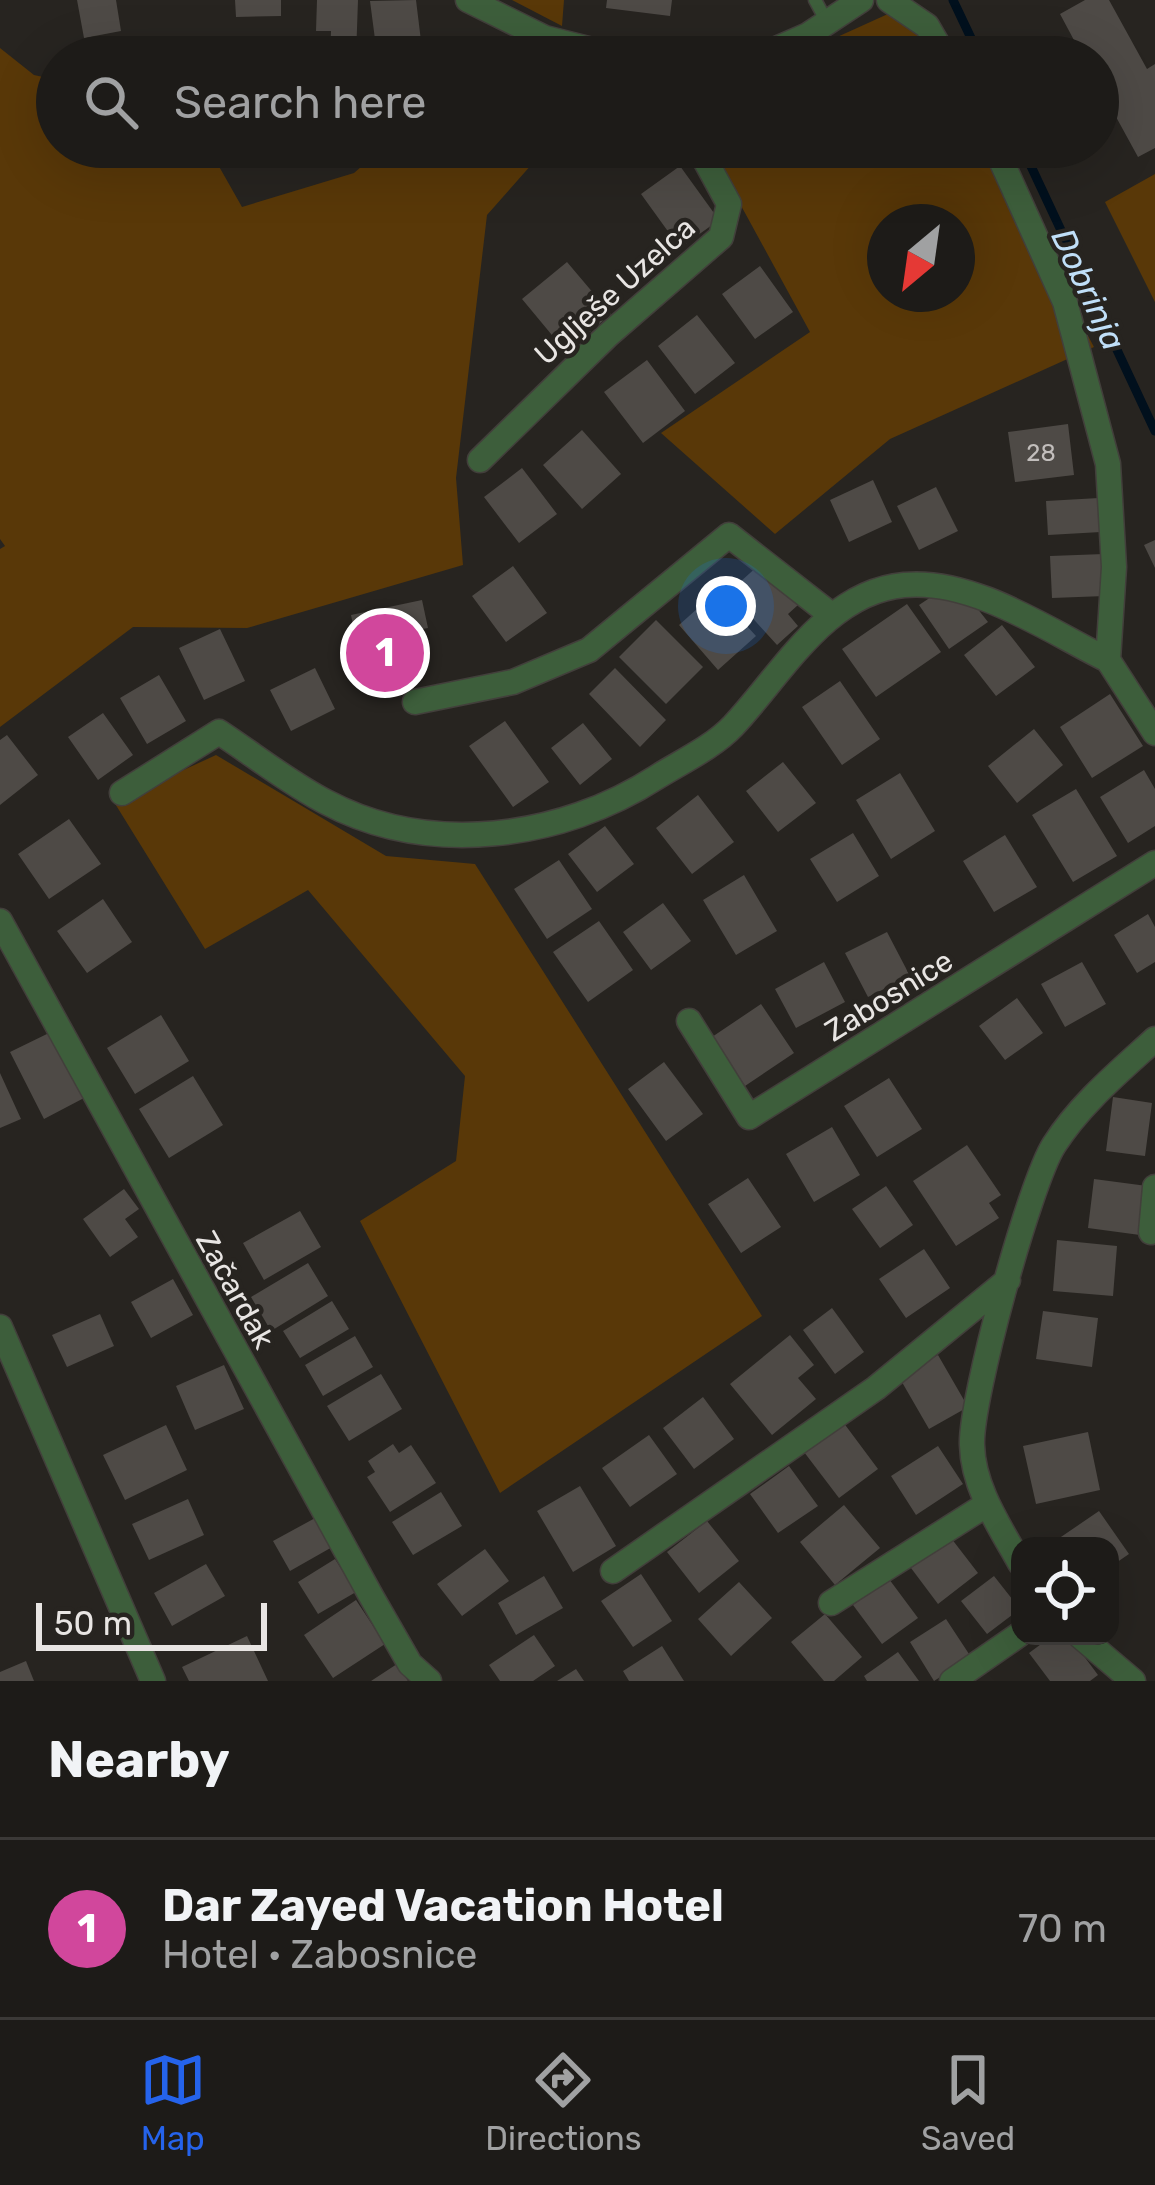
<!DOCTYPE html>
<html lang="en">
<head>
<meta charset="utf-8">
<style>
  :root { --surface:#1d1b18; --page:#252421; --text:#f1f3f6; --muted:#a0a1a2; --line:#3b3937; --accent:#2563eb }
  body { margin:0; font-family:Rubik,sans-serif; background:var(--page); color:var(--text) }
  .controls { position:absolute; right:36px; bottom:36px; display:grid; overflow:hidden; border-radius:24px; box-shadow:0 12px 48px #0002 }
  .controls button { width:108px; height:108px; display:grid; place-items:center; padding:0; border:0; border-bottom:3px solid var(--line); background:var(--surface); color:var(--text); font:60px sans-serif }
  .compass { position:absolute; left:867px; top:204px; width:108px; height:108px; border-radius:50%; background:var(--surface); box-shadow:0 12px 48px #0002; rotate:209deg }
  .scale { position:absolute; left:36px; bottom:30px; width:231px; box-sizing:border-box; padding-left:12px; border:6px solid #e8e5e3; border-top:0; font-size:33px; line-height:42px; white-space:nowrap; color:#e8e5e3; -webkit-text-stroke:9px #272420; paint-order:stroke }
  .you { position:absolute; left:726px; top:606px; width:42px; height:42px; margin:-30px; border:9px solid #fff; border-radius:50%; background:#1a73e8; box-shadow:0 0 0 18px #1a73e833 }
  .badge { display:grid; place-items:center; width:78px; height:78px; border-radius:50%; background:var(--accent); color:#fff; font-size:39px; font-weight:700 }
  .pin { position:absolute; translate:-50% -50%; border:6px solid #fff; box-shadow:0 3px 12px #0006 }
  .list { margin:0; padding:0; list-style:none }
  h2 { display:flex; justify-content:space-between; align-items:center; height:156px; margin:0; padding:0 48px; font-size:51px }
  h2 small { font-size:39px; font-weight:400; color:var(--muted) }
  .list li { display:grid; grid-template-columns:78px 1fr auto; gap:36px; align-items:center; box-sizing:border-box; height:180px; padding:0 48px; border-top:3px solid var(--line) }
  .list b { display:block; font-size:45px; white-space:nowrap }
  .list p { margin:0; font-size:39px; white-space:nowrap; color:var(--muted) }
  .list em { font-size:39px; font-style:normal; color:var(--muted) }
  .icon { flex:none; width:66px; height:66px; fill:none; stroke:currentColor; stroke-width:2; stroke-linecap:round; stroke-linejoin:round }
  .map { position:relative; flex:none; width:1155px; height:1681px; overflow:hidden }
  .search { position:absolute; background:var(--surface); box-shadow:0 12px 48px #0002; left:36px; right:36px; top:36px; height:132px; display:flex; align-items:center; gap:30px; box-sizing:border-box; padding:0 42px; border-radius:66px; color:var(--muted); font-size:45px }
  .sheet { height:336px; background:var(--surface) }
  nav { display:flex; justify-content:space-around; align-items:center; box-sizing:border-box; height:168px; border-top:3px solid var(--line); background:var(--surface); font-size:33px; color:var(--muted) }
  nav a { display:grid; justify-items:center; gap:6px }
  nav .on { color:var(--accent) }
  .map>svg:first-child { display:block }
  .green { fill:#593808; fill-rule:evenodd }
  .lines { fill:none; stroke-linecap:round; stroke-linejoin:round }
  .stream { stroke:#01101d; stroke-width:9 }
  .building { fill:#4e4a46 }
  .lane-casing { stroke:#423f3b; stroke-width:15 }
  .street-casing { stroke:#423f3b; stroke-width:27 }
  .lane { stroke:#3d5e3b; stroke-width:12 }
  .street { stroke:#3d5e3b; stroke-width:24 }
  .labels { text-anchor:middle; stroke-width:9; stroke-linejoin:round; paint-order:stroke }
  .number-label { font-size:24px; fill:#c2bebc }
  .street-label { font-size:30px; fill:#e8e5e3; stroke:#272420 }
  .water-label { font-size:33px; font-style:italic; fill:#c0dff8; stroke:#272420 }
</style>
</head>
<body>
<div class="map">
<svg width="1155" height="1681" viewBox="0 0 1155 1681">
  <rect width="100%" height="100%" fill="#272420"/>
  <path class="green" d="M512,0H564L562,26Z
    M910,4L938,57H793Z
    M0,48L34,75L57,80V147H208L242,207L354,173L384,147H547L487,215L456,478L463,565L247,628L133,627L0,727V549L5,546L0,539Z
    M709,147H986L1094,347L890,439L775,534L661,433L810,332ZM885,222H957V294H885Z
    M1155,174V302L1105,202Z
    M216,755L386,856L475,864L762,1316L500,1493L360,1221L456,1161L465,1076L308,890L205,949L114,802Z"/>
  <g class="lines">
    <path class="stream" d="M953,0L980,57
      M1022,147L1155,431"/>
  </g>
  <path class="building" d="M77,0H116L121,31L84,38Z
    M235,0H281V16L236,17Z
    M317,0H358L356,57H330L331,31H316Z
    M416,0L421,41L376,47L370,1Z
    M607,0H672L670,16L606,8Z
    M1085,0H1109L1147,69L1155,64V148L1138,157L1098,84V57H1083L1060,14Z
    M310,147H351V163L321,162L322,151Z
    M680,166L719,220L680,248L641,194Z
    M567,262L611,314L566,352L522,299Z
    M760,266L793,312L755,339L722,294Z
    M697,315L735,363L695,394L658,346Z
    M647,360L685,411L643,443L604,392Z
    M1068,424L1074,475L1015,482L1008,432Z
    M582,430L621,474L582,509L543,465Z
    M522,468L557,514L519,543L484,497Z
    M873,480L892,522L849,542L830,500Z
    M936,487L958,531L919,550L897,506Z
    M1099,498L1101,532L1048,535L1046,501Z
    M1155,540V568L1144,545Z
    M1104,554L1105,596L1052,598L1050,556Z
    M760,564L798,605L788,614L798,626L777,645L729,592Z
    M513,566L547,613L506,642L472,596Z
    M716,592L756,636L718,670L679,625Z
    M934,595L977,608L988,622L949,649L919,605Z
    M422,600L428,628L417,630L424,666L364,678L351,615Z
    M907,604L941,652L876,697L842,649Z
    M656,620L703,667L666,704L619,657Z
    M1002,625L1035,667L996,696L964,655Z
    M220,629L245,681L204,700L179,648Z
    M315,668L335,709L291,731L270,690Z
    M615,668L666,720L640,747L589,694Z
    M159,675L186,721L147,744L120,698Z
    M840,681L880,739L842,765L802,707Z
    M1110,694L1143,746L1092,778L1060,727Z
    M103,713L133,755L98,780L68,737Z
    M505,721L549,782L513,807L469,746Z
    M583,723L612,759L580,785L551,748Z
    M1034,729L1063,765L1017,803L988,766Z
    M7,735L38,775L0,805V740Z
    M783,762L816,803L778,832L746,791Z
    M1144,770L1155,789V826L1128,843L1100,797Z
    M900,773L935,831L891,859L856,800Z
    M1076,789L1117,856L1073,882L1032,815Z
    M698,795L734,842L692,874L656,828Z
    M69,819L101,864L49,899L18,854Z
    M605,826L634,864L597,892L568,854Z
    M853,833L879,876L837,902L810,859Z
    M1005,835L1037,887L994,912L963,861Z
    M559,860L592,909L547,939L514,889Z
    M744,875L777,931L736,955L703,900Z
    M103,899L132,942L87,973L57,931Z
    M663,903L691,941L651,970L623,932Z
    M1148,914L1155,927V962L1137,973L1114,935Z
    M599,921L633,970L588,1002L553,952Z
    M887,932L910,976L868,997L845,953Z
    M824,962L845,1002L796,1028L775,989Z
    M1082,962L1106,1004L1065,1027L1041,984Z
    M1017,998L1043,1033L1005,1060L979,1026Z
    M761,1004L794,1053L745,1086L712,1037Z
    M161,1015L189,1061L135,1094L107,1048Z
    M51,1032L84,1098L44,1119L10,1052Z
    M664,1062L703,1114L666,1141L628,1089Z
    M0,1073L21,1119L0,1128Z
    M193,1076L223,1125L169,1158L139,1109Z
    M889,1078L922,1129L877,1157L844,1106Z
    M1113,1097L1152,1103L1145,1156L1106,1151Z
    M832,1127L860,1175L814,1202L786,1154Z
    M967,1145L1001,1195L989,1203L999,1218L956,1246L913,1181Z
    M748,1178L781,1227L741,1253L708,1204Z
    M1094,1179L1147,1186L1140,1235L1088,1228Z
    M886,1186L913,1225L880,1248L852,1209Z
    M124,1189L139,1209L125,1219L138,1237L110,1257L83,1219Z
    M300,1211L321,1247L264,1280L243,1243Z
    M1057,1240L1117,1246L1113,1296L1053,1291Z
    M924,1249L950,1288L906,1318L879,1279Z
    M308,1263L328,1296L271,1331L251,1297Z
    M173,1279L193,1315L151,1338L131,1302Z
    M332,1301L349,1329L300,1358L283,1331Z
    M832,1308L864,1352L835,1374L803,1330Z
    M1043,1311L1098,1318L1092,1367L1036,1359Z
    M100,1314L114,1346L67,1367L52,1335Z
    M790,1335L814,1365L798,1378L816,1399L772,1435L730,1384Z
    M355,1336L373,1367L323,1396L305,1365Z
    M938,1355L968,1407L929,1429L899,1377Z
    M224,1365L244,1409L195,1430L176,1386Z
    M381,1374L402,1409L349,1441L327,1406Z
    M703,1397L734,1439L694,1469L663,1428Z
    M843,1422L878,1469L839,1498L804,1452Z
    M166,1425L187,1470L125,1500L103,1455Z
    M1088,1432L1100,1490L1036,1504L1023,1446Z
    M649,1435L677,1474L630,1507L602,1468Z
    M393,1444L399,1453L411,1445L436,1483L390,1512L367,1477L375,1472L368,1461Z
    M938,1446L963,1484L916,1515L891,1476Z
    M789,1466L818,1506L778,1533L750,1494Z
    M580,1486L616,1546L573,1572L537,1511Z
    M441,1492L462,1526L413,1555L392,1522Z
    M188,1499L204,1535L149,1560L132,1524Z
    M844,1505L880,1548L835,1585L800,1542Z
    M1099,1511L1129,1554L1110,1567V1546H1062L1058,1539Z
    M317,1517L334,1546L290,1571L273,1541Z
    M707,1521L739,1561L699,1593L667,1552Z
    M951,1538L978,1573L938,1604L911,1568Z
    M485,1549L509,1581L462,1616L437,1584Z
    M335,1559L356,1592L318,1614L298,1582Z
    M206,1564L225,1596L172,1626L154,1593Z
    M641,1574L672,1621L633,1647L601,1601Z
    M544,1576L563,1608L516,1635L498,1603Z
    M994,1576L1020,1609L987,1634L961,1601Z
    M889,1579L918,1618L882,1644L853,1605Z
    M739,1582L772,1618L731,1656L698,1619Z
    M356,1600L385,1644L333,1678L304,1635Z
    M825,1614L862,1657L834,1681H824L791,1642Z
    M946,1619L971,1657L934,1681L910,1642Z
    M534,1635L555,1666L533,1681H500L489,1665Z
    M247,1636L268,1681H189L182,1667Z
    M1052,1636H1069L1098,1675L1090,1681H1050L1029,1653Z
    M662,1646L684,1681H629L623,1671Z
    M898,1652L919,1681H867L864,1676Z
    M26,1661L34,1681H0V1672Z
    M397,1664L408,1681H371Z
    M576,1669L584,1681H557Z"/>
  <g class="lines">
    <defs>
      <path id="lane" d="M815,0L827,22"/>
      <path id="street" d="M468,0L545,38L620,57
        M889,0L927,26L945,57
        M758,57L808,35L861,0
        M995,147L1065,302L1108,464L1114,567L1108,660L1155,733
        M480,460L608,335L721,237L729,204L698,147
        M415,702L513,682L589,650L729,535L830,614
        M122,793L219,732C254,755 289,783 326,802C430,857 561,839 657,777C681,762 713,747 733,726C782,674 826,592 904,585C973,578 1049,631 1108,660
        M0,921L371,1596L410,1664L429,1681
        M689,1021L749,1117L1155,863
        M1151,1232L1155,1187
        M0,1327L153,1681
        M1020,1563C1000,1527 973,1488 972,1445C970,1400 1030,1182 1054,1145C1080,1104 1120,1071 1155,1039
        M613,1571L876,1388L1008,1280
        M831,1603L986,1505
        M1080,1636L1133,1681
        M952,1681L1020,1634"/>
    </defs>
    <use href="#lane" class="lane-casing"/>
    <use href="#street" class="street-casing"/>
    <use href="#lane" class="lane"/>
    <use href="#street" class="street"/>
  </g>
  <g class="labels">
    <g class="number-label">
      <text x="1041" y="461">28</text>
    </g>
    <g class="street-label">
      <text transform="translate(615 291) rotate(-42)" y="10">Uglješe Uzelca</text>
      <text transform="translate(889 996) rotate(-32)" y="10">Zabosnice</text>
      <text transform="translate(235 1290) rotate(61)" y="10">Začardak</text>
    </g>
    <g class="water-label">
      <text transform="translate(1089 289) rotate(65)" y="12">Dobrinja</text>
    </g>
  </g>
</svg>
<div class="controls">
<button><svg class="icon" aria-label="locate" viewBox="0 0 24 24"><circle cx="12" cy="12" r="6"/><path d="M12 2v4M12 18v4M2 12h4M18 12h4"/></svg></button>
</div>
<svg class="compass" viewBox="-18 -18 36 36"><path d="M0-13l5 13h-10z" fill="#e53935"/><path d="M0 13l5-13h-10z" fill="#a0a1a2"/></svg>
<div class="scale">50 m</div>
<div class="you"></div>
<div class="pin badge" style="left:385px;top:653px;background:#d1479c">1</div>
<div class="search"><svg class="icon" aria-label="search" viewBox="0 0 24 24"><circle cx="10" cy="10" r="6"/><path d="M15 15l6 6"/></svg>Search here</div>
</div>
<section class="sheet">
<h2>Nearby<small></small></h2>
<ul class="list">
<li><span class="badge" style="background:#d1479c">1</span><div><b>Dar Zayed Vacation Hotel</b><p>Hotel · Zabosnice</p></div><em>70 m</em></li>
</ul>
</section>
<nav>
<a class="on"><svg class="icon" aria-label="map" viewBox="0 0 24 24"><path d="M3 6l6-2 6 2 6-2v14l-6 2-6-2-6 2zM9 4v14M15 6v14"/></svg>Map</a>
<a><svg class="icon" aria-label="directions" viewBox="0 0 24 24"><path d="M12 3l9 9-9 9-9-9zM9 14v-3h6M13 9l2 2-2 2"/></svg>Directions</a>
<a><svg class="icon" aria-label="saved" viewBox="0 0 24 24"><path d="M7 4h10v16l-5-4-5 4z"/></svg>Saved</a>
</nav>
</body>
</html>
